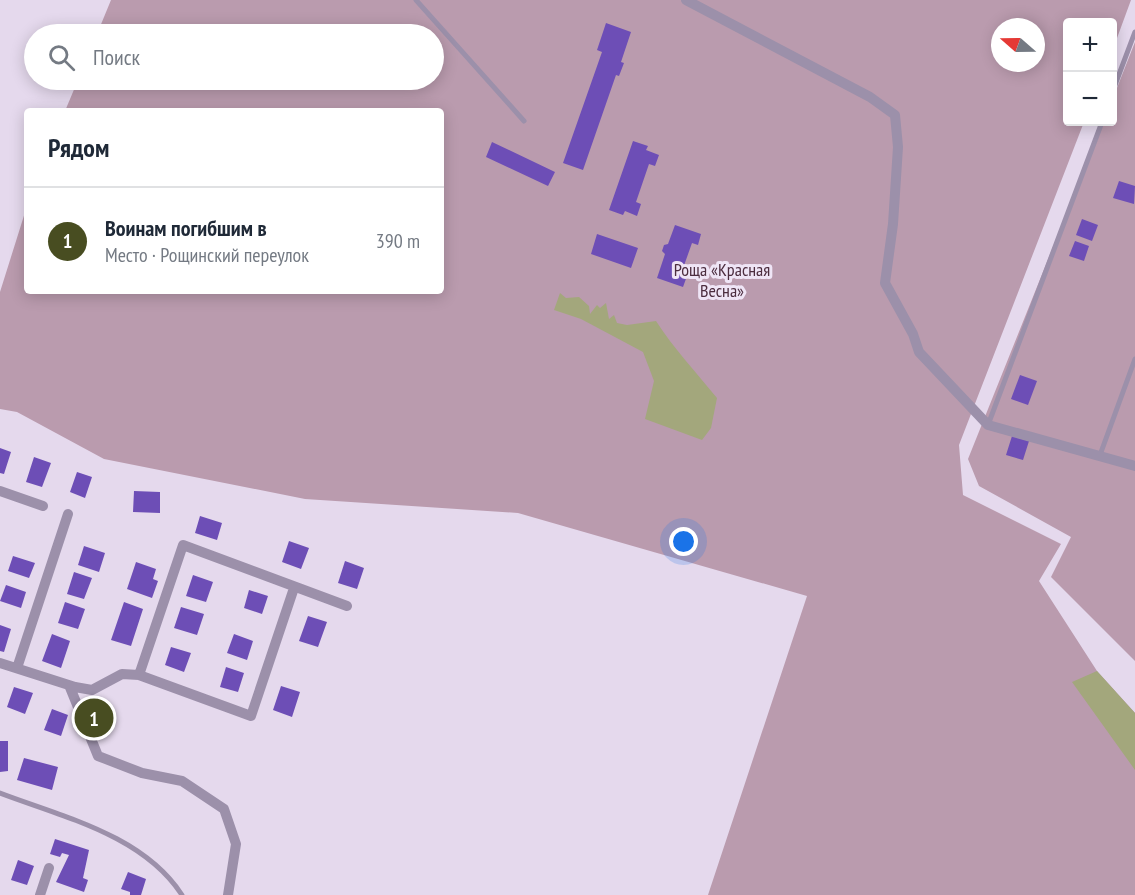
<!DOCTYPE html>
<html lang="ru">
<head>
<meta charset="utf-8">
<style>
  :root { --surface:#fff; --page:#f2f2f3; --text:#1f2937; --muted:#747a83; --line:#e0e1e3; --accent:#484d21 }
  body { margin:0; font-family:"PT Sans Narrow",sans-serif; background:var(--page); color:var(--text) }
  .controls { position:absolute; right:18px; top:18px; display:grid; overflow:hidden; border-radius:6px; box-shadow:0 3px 15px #0003 }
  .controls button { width:54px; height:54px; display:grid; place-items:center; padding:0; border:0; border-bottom:2px solid var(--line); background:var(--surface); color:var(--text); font:30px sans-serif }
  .compass { position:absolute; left:991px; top:18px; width:54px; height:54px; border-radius:50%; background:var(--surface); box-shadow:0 3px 15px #0003; rotate:290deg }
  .you { position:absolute; left:684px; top:542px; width:21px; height:21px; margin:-15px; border:4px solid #fff; border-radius:50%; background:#1a73e8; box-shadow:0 0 0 9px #1a73e833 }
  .badge { display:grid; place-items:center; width:39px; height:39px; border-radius:50%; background:var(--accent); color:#fff; font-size:20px; font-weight:700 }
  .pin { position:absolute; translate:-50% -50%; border:3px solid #fff; box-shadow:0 2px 6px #0006 }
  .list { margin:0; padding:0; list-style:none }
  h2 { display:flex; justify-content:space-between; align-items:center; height:78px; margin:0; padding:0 24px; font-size:26px }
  h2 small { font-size:20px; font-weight:400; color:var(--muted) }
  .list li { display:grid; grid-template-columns:39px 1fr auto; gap:18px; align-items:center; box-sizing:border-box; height:108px; padding:0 24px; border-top:2px solid var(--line) }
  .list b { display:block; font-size:22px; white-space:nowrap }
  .list p { margin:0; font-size:20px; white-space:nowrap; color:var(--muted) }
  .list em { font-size:20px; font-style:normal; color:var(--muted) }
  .icon { flex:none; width:33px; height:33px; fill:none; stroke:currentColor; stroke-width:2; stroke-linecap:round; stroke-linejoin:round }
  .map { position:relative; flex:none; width:1135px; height:895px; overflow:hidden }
  .search { position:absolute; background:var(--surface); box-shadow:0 3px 15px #0003; left:24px; top:24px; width:420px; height:66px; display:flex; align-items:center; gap:15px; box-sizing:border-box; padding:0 21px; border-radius:33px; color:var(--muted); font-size:22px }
  .panel { position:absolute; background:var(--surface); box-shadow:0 3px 15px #0003; left:24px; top:108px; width:420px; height:186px; border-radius:6px }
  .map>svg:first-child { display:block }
  .green { fill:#ba9bae; fill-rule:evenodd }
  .water { fill:#a3a77c }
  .building { fill:#6d4eb6 }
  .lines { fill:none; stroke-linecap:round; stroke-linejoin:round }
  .lane { stroke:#9c90aa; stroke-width:5 }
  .street { stroke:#9c90aa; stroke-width:10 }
  .labels { text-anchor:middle; stroke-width:6; stroke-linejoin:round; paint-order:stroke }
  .park-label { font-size:18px; fill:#4c2d3f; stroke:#efe5f6 }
</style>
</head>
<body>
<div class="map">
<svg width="1135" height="895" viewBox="0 0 1135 895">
  <rect width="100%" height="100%" fill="#e5d9ed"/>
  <path class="green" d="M111,0H1131L1113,49L1112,22H1068V122H1084L959,445L963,495L1061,544L1039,581L1097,671L1135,713V895H708L807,596L518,513L305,499L104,459L17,412L0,409V292L27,206V291H441V111H65L78,80H434V34H97ZM1000,27H1036V63H1000Z
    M1135,42V661L1051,577L1071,537L979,486L968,459L1103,122H1112L1113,98Z"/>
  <path class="water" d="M560,293L566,298L579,297L589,306L590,314L597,305L600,308L606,303L609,319L614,315L617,323L627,325L656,321C674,349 696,372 717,398L711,428L702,440L645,419L654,381L643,352L581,319L554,310Z
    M1097,671L1135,713V770L1072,682Z"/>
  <path class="building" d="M606,23L631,32L621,62L624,63L619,76L616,75L583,170L563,163L602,52L597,50Z
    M633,141L648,146L646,150L659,155L655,166L649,164L636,202L641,204L637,216L625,211L623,215L609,210Z
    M492,142L555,172L548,186L486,157Z
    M1119,181L1135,186L1134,204L1113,198Z
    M1082,219L1098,225L1092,241L1076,235Z
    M675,225L701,234L698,245L692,243L681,274L687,276L683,287L657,278L665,254L662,251L664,245L668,244Z
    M597,234L638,248L631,268L591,254Z
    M1075,241L1089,246L1084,261L1069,256Z
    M1020,375L1037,381L1028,405L1011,399Z
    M1012,436L1029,441L1023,460L1006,455Z
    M0,448L11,452L4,474L0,473Z
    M34,457L51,463L42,487L26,482Z
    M77,472L92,477L85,498L70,492Z
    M134,491L160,492V513L133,512Z
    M200,516L222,523L217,540L195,533Z
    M289,541L309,548L301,569L282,562Z
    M84,546L105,553L99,572L78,565Z
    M13,556L35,563L29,578L8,571Z
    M345,561L364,568L357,589L338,583Z
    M136,562L156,569L153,579L158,581L152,598L127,589Z
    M74,572L92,578L84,599L67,594Z
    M193,575L213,582L206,602L186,596Z
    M6,585L26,592L21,608L0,601Z
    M249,590L268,596L262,614L244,608Z
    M65,602L85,609L78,629L58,623Z
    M124,602L143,609L131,646L111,640Z
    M181,607L204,614L197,635L174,628Z
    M308,616L327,622L318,647L299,641Z
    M0,625L11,629L4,652L0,651Z
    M52,634L70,641L61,668L42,661Z
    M234,634L253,641L247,660L227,653Z
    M171,647L191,653L184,672L165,665Z
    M226,667L244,673L238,692L220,687Z
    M281,686L300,692L292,717L273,710Z
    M14,687L33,693L25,714L7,707Z
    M52,709L68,715L61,736L44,730Z
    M0,741H8V771L0,772Z
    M24,758L58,767L52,790L17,780Z
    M55,839L89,850L83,878L88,880L84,892L56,882L69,855L62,853L60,857L50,854Z
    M18,860L34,866L27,885L11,880Z
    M128,872L146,879L141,895H130V892L121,889Z"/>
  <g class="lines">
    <path class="lane" d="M416,0L524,121
      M1112,93L1135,32
      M988,425L1102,122
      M1100,455L1135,359
      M0,793C63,817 143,835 182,895"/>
    <path class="street" d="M686,0L870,97L895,115L898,147L893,224L885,283L913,334L919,352L988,425L1135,466
      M0,491L43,506
      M0,663L75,687L92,690L122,674L139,675L251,716L294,588
      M17,668L68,514
      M139,675L183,545L347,606
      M69,685L98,756L142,773L182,781L224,809L236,844L228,895
      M40,895L49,868"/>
  </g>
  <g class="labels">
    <g class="park-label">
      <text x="722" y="276">Роща «Красная<tspan x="722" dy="21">Весна»</tspan></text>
    </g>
  </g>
</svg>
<div class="controls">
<button>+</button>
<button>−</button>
</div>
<svg class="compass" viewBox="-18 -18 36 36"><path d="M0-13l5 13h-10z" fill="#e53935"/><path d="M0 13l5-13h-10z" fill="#747a83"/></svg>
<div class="you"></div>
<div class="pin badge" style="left:94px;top:718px">1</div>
<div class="search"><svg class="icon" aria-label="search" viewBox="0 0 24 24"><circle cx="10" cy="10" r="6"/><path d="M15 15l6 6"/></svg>Поиск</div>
<section class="panel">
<h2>Рядом<small></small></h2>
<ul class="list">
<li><span class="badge">1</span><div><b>Воинам погибшим в</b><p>Место · Рощинский переулок</p></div><em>390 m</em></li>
</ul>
</section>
</div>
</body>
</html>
